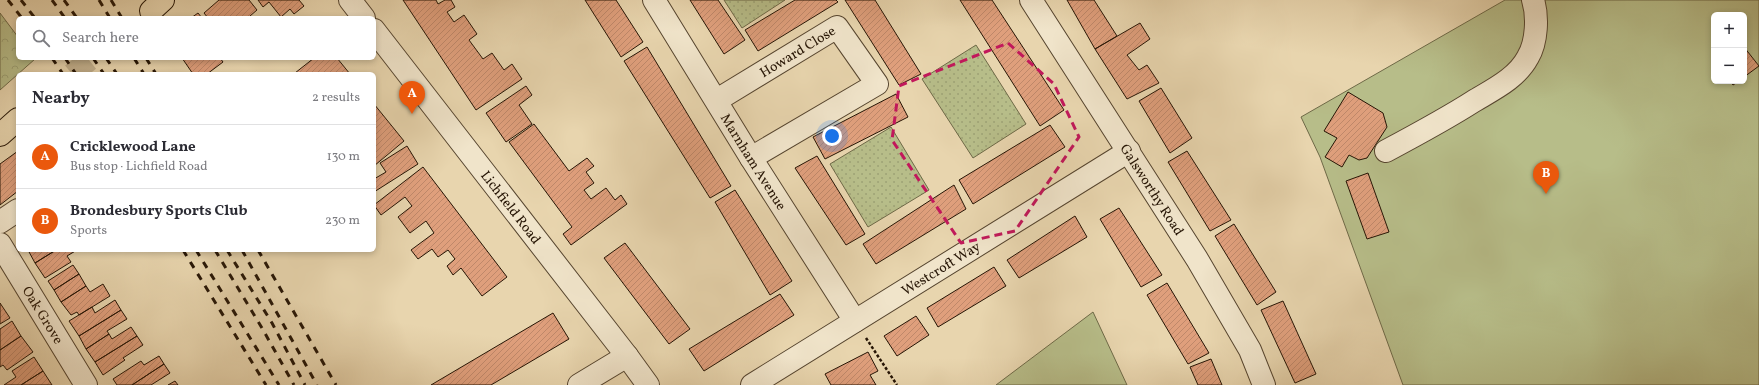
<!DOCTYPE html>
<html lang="en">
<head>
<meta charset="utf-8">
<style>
  :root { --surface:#fff; --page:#f7f7f7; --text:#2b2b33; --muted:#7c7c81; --line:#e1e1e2; --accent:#ea580c }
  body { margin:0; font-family:Vollkorn,serif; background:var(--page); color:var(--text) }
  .controls { position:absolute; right:12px; top:12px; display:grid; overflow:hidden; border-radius:6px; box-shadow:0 2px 6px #0003 }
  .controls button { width:36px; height:36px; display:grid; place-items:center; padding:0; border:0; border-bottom:1px solid var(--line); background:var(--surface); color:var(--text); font:20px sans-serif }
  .you { position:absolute; left:832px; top:136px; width:14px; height:14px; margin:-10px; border:3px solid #fff; border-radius:50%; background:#1a73e8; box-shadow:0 0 0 6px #1a73e833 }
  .badge { display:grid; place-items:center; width:26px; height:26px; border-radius:50%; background:var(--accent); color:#fff; font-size:13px; font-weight:700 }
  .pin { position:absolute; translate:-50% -33px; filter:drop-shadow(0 1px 2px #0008) }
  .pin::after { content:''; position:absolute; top:21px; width:14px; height:12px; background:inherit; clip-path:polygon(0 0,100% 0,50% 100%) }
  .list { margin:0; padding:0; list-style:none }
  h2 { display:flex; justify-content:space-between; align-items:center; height:52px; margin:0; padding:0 16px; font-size:17px }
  h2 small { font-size:13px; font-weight:400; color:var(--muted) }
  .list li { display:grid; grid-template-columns:26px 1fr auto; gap:12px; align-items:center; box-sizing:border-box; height:64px; padding:0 16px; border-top:1px solid var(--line) }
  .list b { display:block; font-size:15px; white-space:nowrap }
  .list p { margin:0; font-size:13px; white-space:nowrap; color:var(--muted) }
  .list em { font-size:13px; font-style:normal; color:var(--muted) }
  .icon { flex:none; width:22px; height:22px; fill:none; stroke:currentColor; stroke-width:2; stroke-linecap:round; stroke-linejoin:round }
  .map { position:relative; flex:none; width:1759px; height:385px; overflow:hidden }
  .search { position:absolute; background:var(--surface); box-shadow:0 2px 6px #0003; left:16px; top:16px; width:360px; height:44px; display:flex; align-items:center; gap:10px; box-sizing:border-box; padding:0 14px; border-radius:6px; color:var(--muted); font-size:15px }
  .panel { position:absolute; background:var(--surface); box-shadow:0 2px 6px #0003; left:16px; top:72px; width:360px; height:180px; border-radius:6px }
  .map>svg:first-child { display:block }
  .forest { fill:url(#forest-crowns); stroke:#6e6947 }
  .park { fill:#b7bd89; stroke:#6e6947; fill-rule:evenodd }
  .garden { fill:url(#garden-dots); stroke:#6e6947 }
  .building { fill:url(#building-hatch); stroke:#261505 }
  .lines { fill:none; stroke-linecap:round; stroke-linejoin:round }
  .major-tunnel { stroke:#c1af8c; stroke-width:22; stroke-dasharray:22 11; stroke-linecap:butt }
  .minor-casing { stroke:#56452f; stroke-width:24 }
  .major-casing { stroke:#261505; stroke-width:24 }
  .path { stroke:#261505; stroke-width:2.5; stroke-dasharray:3 2; stroke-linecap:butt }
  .minor { stroke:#f0e4ca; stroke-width:22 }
  .major { stroke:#e8d5ae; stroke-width:22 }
  .rail { stroke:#261505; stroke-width:3; stroke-dasharray:7 7; stroke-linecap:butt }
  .marked { fill:none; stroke:#c2185b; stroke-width:3; stroke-dasharray:8 5; stroke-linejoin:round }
  .labels { text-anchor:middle; stroke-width:4; stroke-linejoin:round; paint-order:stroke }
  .street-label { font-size:14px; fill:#261505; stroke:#f0e4ca }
</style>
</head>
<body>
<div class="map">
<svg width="1759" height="385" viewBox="0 0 1759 385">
  <defs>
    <pattern id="forest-crowns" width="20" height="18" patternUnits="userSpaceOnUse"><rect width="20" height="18" fill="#b7bd89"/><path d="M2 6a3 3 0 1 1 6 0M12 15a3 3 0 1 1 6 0" fill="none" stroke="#9da275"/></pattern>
    <pattern id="garden-dots" width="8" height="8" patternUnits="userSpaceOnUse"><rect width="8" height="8" fill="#b7bd89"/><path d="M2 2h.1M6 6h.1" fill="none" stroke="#9da275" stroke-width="1.8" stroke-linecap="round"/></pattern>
    <pattern id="building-hatch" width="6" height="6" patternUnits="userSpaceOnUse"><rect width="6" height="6" fill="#df9f7c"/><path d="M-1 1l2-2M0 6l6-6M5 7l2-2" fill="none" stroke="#bf886a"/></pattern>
  </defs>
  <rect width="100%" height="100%" fill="#e8d5ae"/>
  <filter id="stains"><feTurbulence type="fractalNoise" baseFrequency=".005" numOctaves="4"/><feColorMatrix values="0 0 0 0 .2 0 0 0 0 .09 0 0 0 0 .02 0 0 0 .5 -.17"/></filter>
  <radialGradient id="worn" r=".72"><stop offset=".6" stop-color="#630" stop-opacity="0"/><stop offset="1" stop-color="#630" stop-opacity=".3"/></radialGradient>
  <path class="forest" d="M0,13L18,37V58H34L35,59L0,90Z"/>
  <path class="park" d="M1505,0H1759V385H1403L1320,157L1301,117ZM1714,15H1744V81H1714Z
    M1093,312L1127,385H996Z"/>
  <path class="garden" d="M724,0H785L742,28Z
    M976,45L1026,124L973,158L922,79Z
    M891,127L929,190L868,227L830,164Z"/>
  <path class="building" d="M219,0H249L257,10L250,16L252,18H208L204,13Z
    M258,0H299L304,6L294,14L290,9L281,17L269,2L263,7Z
    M403,0H436L438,4L445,0H451L455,7L447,12L454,22L464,15L477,34L469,40L483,59L492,53L504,70L512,64L522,79L476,110Z
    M585,0H616L643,42L621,57Z
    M690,0H718L745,40L724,54Z
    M795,0H836L838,2L758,51L745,30Z
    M845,0H875L921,74L899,85Z
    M960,0H992L1064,110L1040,126Z
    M1067,0H1094L1117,36L1095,49Z
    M198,13L202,18H191Z
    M1140,23L1150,39L1127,55L1139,70L1147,65L1159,83L1127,99L1095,49Z
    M647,47L731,186L710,198L624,61Z
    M1744,47L1759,66L1744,77Z
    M182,58H220L223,62L207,74H193Z
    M314,58H337L350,74H296L295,73Z
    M1730,81H1739L1733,85Z
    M526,86L532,95L519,105L532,124L506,142L486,113Z
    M1161,88L1192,138L1170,153L1139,101Z
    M1348,92L1383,113L1387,127L1367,158L1359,160L1349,155L1342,167L1325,157L1337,138L1324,131Z
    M896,94L908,117L825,159L813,137Z
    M374,104L404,141L374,166Z
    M534,124L569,171L587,158L594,166L586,172L594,183L584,190L591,199L606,188L615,200L621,195L627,204L571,245L563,234L572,227L509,142Z
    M1050,125L1065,147L973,204L959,180Z
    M407,146L418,164L374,192V179L386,172L380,163Z
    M18,151V191L0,205V164Z
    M1187,151L1231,220L1210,231L1168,162Z
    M817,156L865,234L846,245L795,168Z
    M423,167L507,277L482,296L461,268L453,275L447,266L455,259L448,250L438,257L432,249L418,259L411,250L434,233L426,221L410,233L398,217L412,206L405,197L381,215L374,205Z
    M1368,173L1389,232L1367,239L1346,181Z
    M954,185L966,209L876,264L863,244Z
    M735,190L792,281L770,295L715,202Z
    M1119,208L1162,275L1141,287L1100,219Z
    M1075,216L1087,237L1019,278L1007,260Z
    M1234,224L1276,292L1257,305L1215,236Z
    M625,243L690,329L669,344L604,258Z
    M28,250H56L35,263Z
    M56,250H77L67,256L71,262L45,278L35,263Z
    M73,265L79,274L54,290L48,281Z
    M994,267L1006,286L938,327L927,308Z
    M79,274L86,286L61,302L54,290Z
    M1167,283L1209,353L1188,364L1147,295Z
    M103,284L110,296L79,315L77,312L71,315L61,302L86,286L90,292Z
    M780,294L794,315L704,371L689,349Z
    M115,300L121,310L79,336L69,321L92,307L95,313Z
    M1283,301L1316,374L1295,383L1261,310Z
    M0,303L10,318L0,324Z
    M121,310L127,319L107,331L109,334L86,349L79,336Z
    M553,313L569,339L491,385H431Z
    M916,316L929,335L897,356L884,336Z
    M12,321L21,336L0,350V329Z
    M131,327L137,336L95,362L86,349L109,334L112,339Z
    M21,336L33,352L7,370L3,365L0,367V350Z
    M137,336L143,345L123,358L125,360L103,375L95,362Z
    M868,352L878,371L870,375L876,385H831L825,374Z
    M159,356L164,364L132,385H117L113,379L141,361L144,365Z
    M34,357L43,371L21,385H4L16,377L12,371Z
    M1211,359L1222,385H1198L1190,367Z
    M164,364L170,373L151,385H132Z
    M43,371L52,385H21Z
    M175,381L178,385H168Z"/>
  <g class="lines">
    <path class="major-tunnel" d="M72,74L92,58"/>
    <defs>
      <g id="minor">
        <path d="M350,0L364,18"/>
        <path id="s1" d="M654,0L751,158L855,321"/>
        <path id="s2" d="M1031,0L1197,259L1250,350L1264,385"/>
        <path id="s3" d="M374,30L627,356L648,385"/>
        <path id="s4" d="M717,100L837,27L877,84L751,158"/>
        <path d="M1386,151C1416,135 1446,119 1474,101C1494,89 1517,78 1528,57C1537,42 1538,16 1533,0"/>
        <path d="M0,222L18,210"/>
        <path id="s5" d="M0,244L86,385"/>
        <path d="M579,385L627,356"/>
        <path id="s6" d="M752,385L1129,151"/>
      </g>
      <path id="major" d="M151,11L163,0
        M0,135L18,119"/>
    </defs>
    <use href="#minor" class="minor-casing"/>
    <use href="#major" class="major-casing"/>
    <path class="path" d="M866,338L897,385"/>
    <use href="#minor" class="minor"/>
    <use href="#major" class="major"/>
    <path class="rail" d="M8,0L22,18
      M21,0L35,18
      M52,0L65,18
      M64,0L77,18
      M99,0L110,18
      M111,0L122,18
      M52,58L63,74
      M65,58L76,74
      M93,58L104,74
      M106,58L117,74
      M134,58L144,74
      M146,58L156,74
      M183,250L266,385
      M196,250L279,385
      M215,250L262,328L294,385
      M227,250L272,323L305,385
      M242,250L317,385
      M258,250L336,385"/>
  </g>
  <path class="marked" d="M1008,43L1054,84L1079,137L1015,231L961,243L892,140L899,86Z"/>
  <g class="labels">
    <g class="street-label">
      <text dy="5" stroke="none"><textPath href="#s4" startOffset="94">Howard Close</textPath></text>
      <text dy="5" stroke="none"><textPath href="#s1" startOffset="190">Marnham Avenue</textPath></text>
      <text dy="5" stroke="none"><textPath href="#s2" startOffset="225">Galsworthy Road</textPath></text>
      <text dy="5" stroke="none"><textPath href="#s3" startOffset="224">Lichfield Road</textPath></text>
      <text dy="5" stroke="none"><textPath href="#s6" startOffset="222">Westcroft Way</textPath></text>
      <text dy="5" stroke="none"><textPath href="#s5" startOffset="83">Oak Grove</textPath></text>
    </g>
  </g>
  <rect width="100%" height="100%" filter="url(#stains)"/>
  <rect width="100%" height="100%" fill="url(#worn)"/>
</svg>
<div class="controls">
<button>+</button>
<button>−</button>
</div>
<div class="you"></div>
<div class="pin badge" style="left:412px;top:114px">A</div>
<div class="pin badge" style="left:1546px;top:194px">B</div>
<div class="search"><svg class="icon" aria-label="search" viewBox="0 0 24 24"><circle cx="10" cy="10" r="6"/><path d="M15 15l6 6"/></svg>Search here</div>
<section class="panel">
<h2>Nearby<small>2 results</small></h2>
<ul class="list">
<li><span class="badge">A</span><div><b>Cricklewood Lane</b><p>Bus stop · Lichfield Road</p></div><em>130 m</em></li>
<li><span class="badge">B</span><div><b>Brondesbury Sports Club</b><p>Sports</p></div><em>230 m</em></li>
</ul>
</section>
</div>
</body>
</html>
